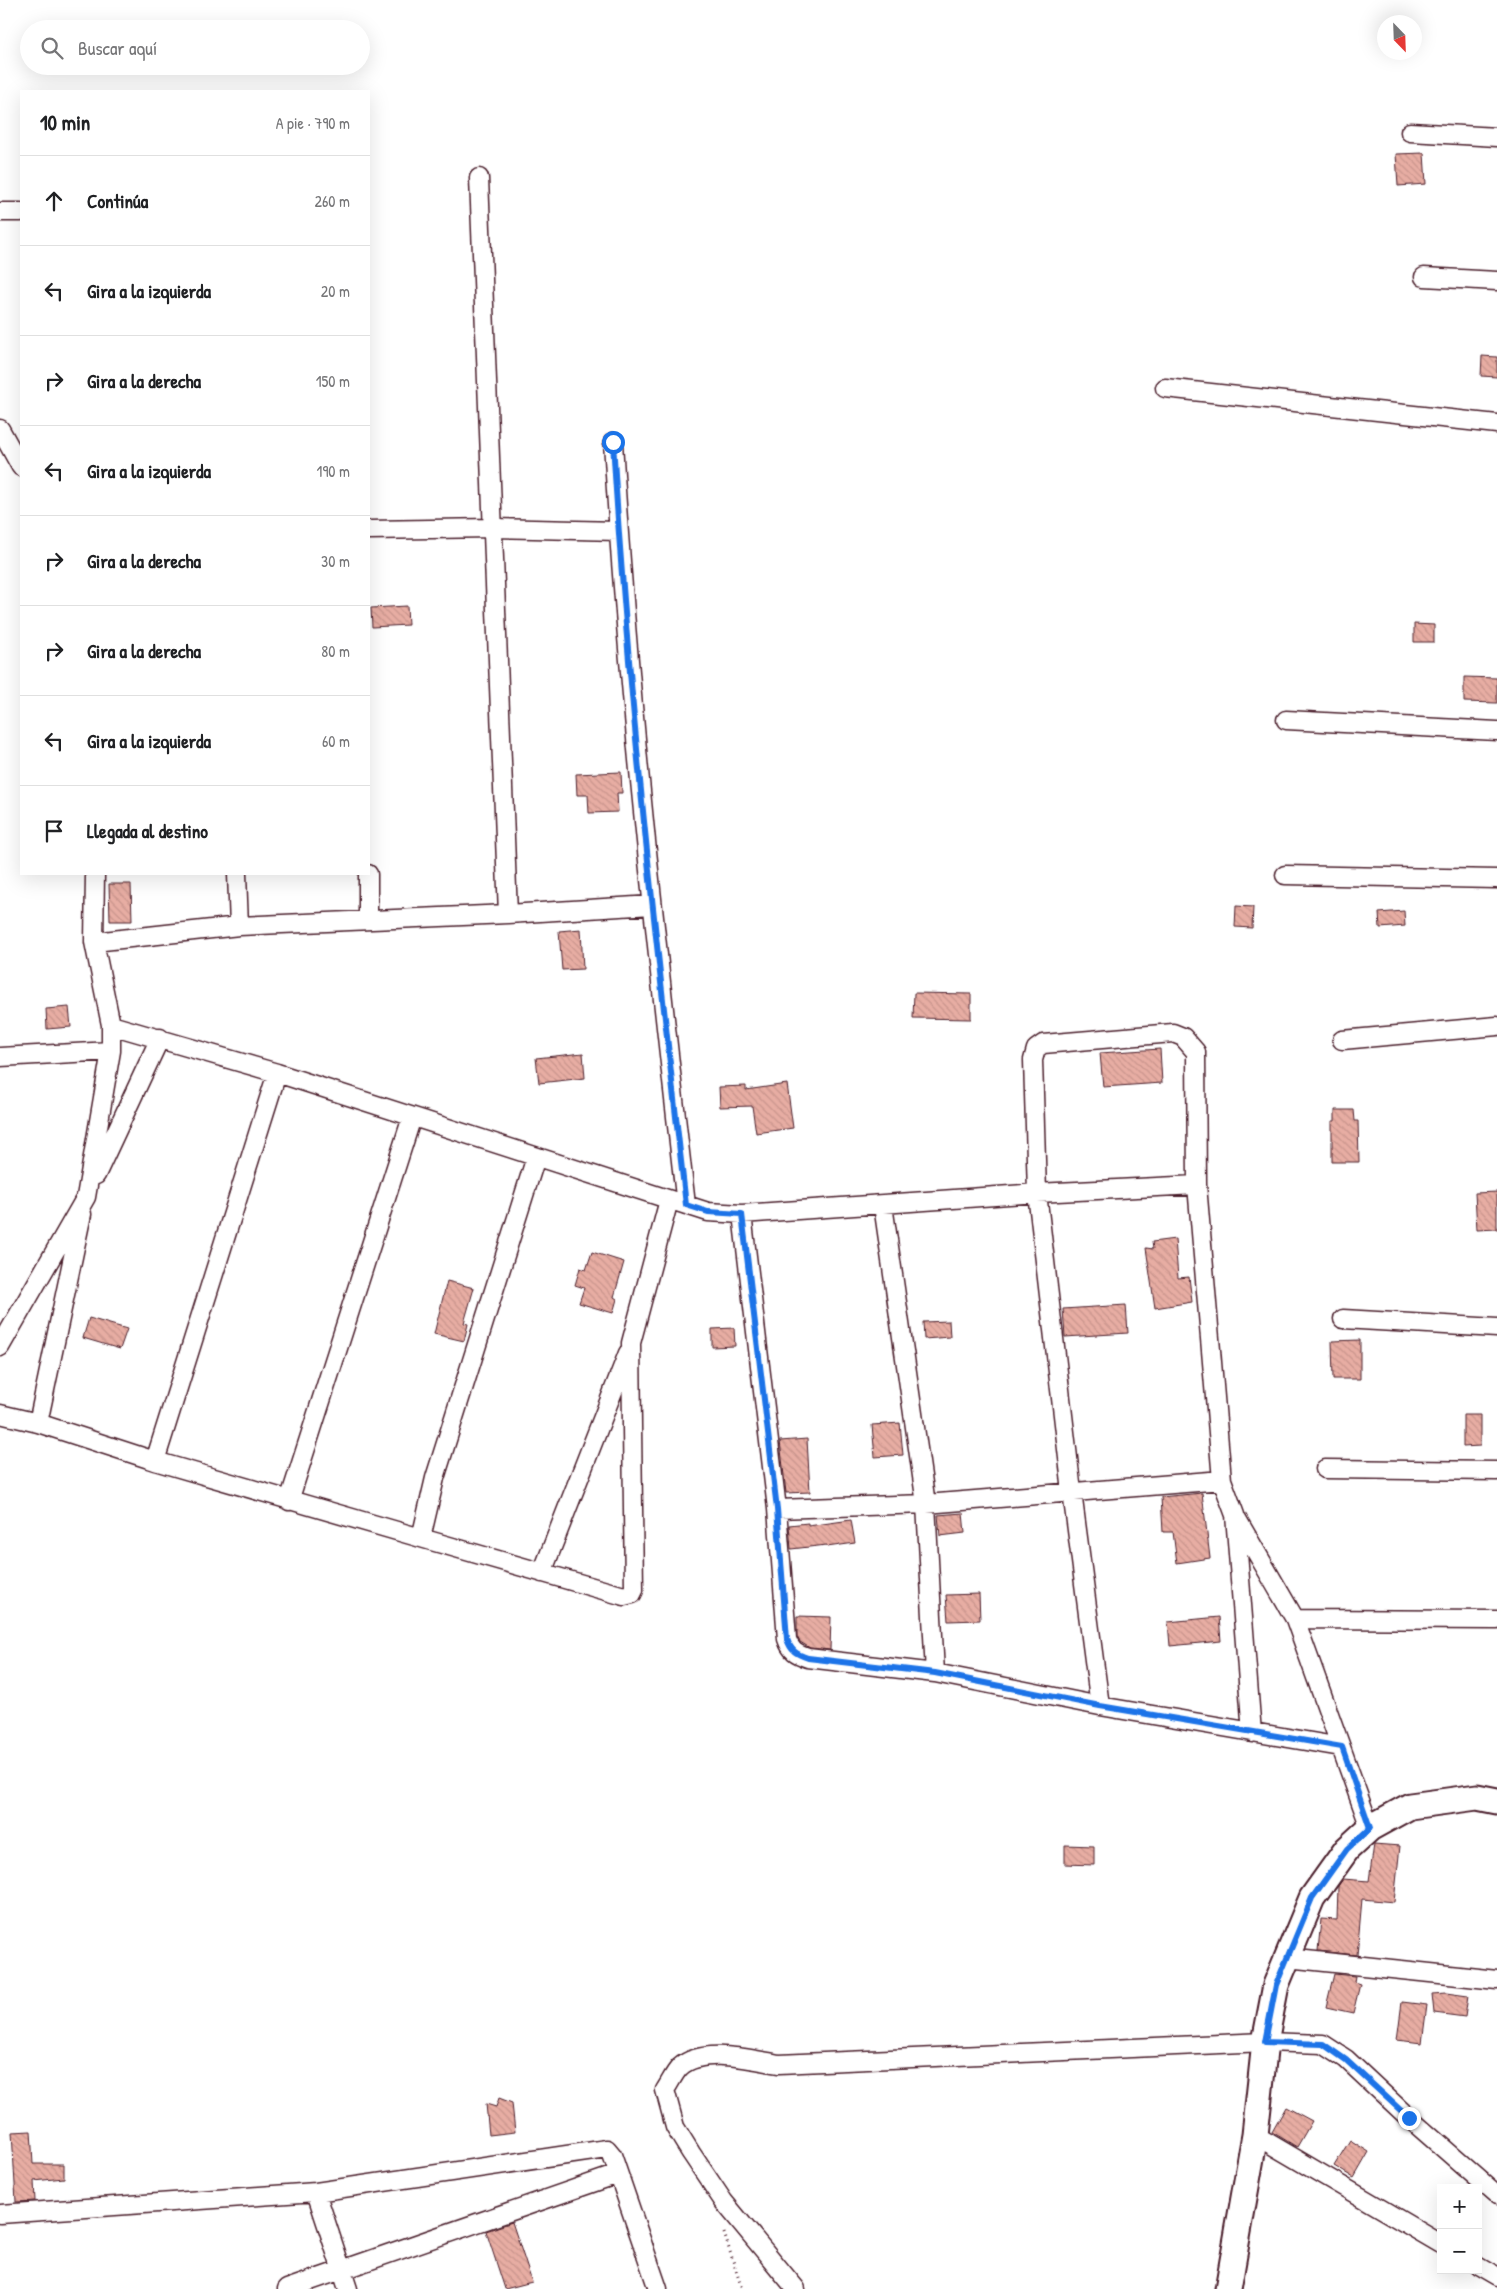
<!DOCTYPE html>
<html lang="es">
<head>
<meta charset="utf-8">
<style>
  :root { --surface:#fff; --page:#f2f2f2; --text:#202124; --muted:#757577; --line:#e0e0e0 }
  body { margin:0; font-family:"Patrick Hand",sans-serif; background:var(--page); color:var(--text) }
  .controls { position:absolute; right:15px; bottom:15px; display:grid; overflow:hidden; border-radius:0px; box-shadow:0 5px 20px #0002 }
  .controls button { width:45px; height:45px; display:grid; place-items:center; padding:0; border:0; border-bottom:1px solid var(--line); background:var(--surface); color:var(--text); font:25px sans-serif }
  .compass { position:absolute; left:1377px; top:15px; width:45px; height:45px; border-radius:50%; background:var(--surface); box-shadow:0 5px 20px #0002; rotate:157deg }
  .stop { position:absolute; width:15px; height:15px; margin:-11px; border:4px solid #1a73e8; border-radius:50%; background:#fff }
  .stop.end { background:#1a73e8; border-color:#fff; box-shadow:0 1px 5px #0008 }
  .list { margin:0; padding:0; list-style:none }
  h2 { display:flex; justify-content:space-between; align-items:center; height:65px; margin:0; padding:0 20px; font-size:21px }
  h2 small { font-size:16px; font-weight:400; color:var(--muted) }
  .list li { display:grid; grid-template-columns:32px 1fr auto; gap:15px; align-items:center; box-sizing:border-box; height:90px; padding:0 20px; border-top:1px solid var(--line) }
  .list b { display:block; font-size:19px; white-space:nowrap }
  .list em { font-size:16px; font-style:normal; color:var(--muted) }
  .icon { flex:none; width:28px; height:28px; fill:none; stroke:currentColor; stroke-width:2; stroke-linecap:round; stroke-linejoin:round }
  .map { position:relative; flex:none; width:1497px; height:2289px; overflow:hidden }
  .search { position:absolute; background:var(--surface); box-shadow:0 5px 20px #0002; left:20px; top:20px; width:350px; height:55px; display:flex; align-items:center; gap:12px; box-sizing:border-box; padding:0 18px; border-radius:28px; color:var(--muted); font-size:19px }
  .panel { position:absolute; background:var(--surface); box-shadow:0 5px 20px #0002; left:20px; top:90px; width:350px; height:785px; border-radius:0px }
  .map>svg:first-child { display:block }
  .building { fill:url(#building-back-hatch); stroke:#4a1f2b }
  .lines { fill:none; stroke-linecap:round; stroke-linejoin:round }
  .street-casing { stroke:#4a1f2b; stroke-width:21 }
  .secondary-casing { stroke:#4a1f2b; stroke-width:29 }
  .path { stroke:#4a1f2b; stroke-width:3; stroke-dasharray:1 4; stroke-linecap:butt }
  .street { stroke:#fff; stroke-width:18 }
  .secondary { stroke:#fff; stroke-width:25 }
  .route { stroke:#1a73e8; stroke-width:6 }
</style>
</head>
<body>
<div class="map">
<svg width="1497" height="2289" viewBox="0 0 1497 2289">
  <defs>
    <pattern id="building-back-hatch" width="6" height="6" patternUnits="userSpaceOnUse" patternTransform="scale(1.25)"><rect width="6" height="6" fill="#e7ada3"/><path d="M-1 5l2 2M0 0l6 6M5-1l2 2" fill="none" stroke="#c8948c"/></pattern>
  </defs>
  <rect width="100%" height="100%" fill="#fff"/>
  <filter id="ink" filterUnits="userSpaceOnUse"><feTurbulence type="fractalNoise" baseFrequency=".02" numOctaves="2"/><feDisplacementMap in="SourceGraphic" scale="10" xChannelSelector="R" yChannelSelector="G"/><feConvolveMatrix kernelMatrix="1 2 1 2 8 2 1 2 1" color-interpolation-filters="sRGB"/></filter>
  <g filter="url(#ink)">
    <path class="building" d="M1424,153L1426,184L1398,186L1396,154Z
      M1482,356L1497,357V377L1481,376Z
      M407,606L408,625L372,627L371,608Z
      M1414,624L1434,625V642H1414Z
      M1464,677L1497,678V703L1464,702Z
      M621,772L622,793H617L618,812L589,813L588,795H577L576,774Z
      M109,884H131L132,921H110Z
      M1236,906L1253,907L1252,928L1235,927Z
      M1404,911L1405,926L1380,928L1379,913Z
      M581,929L583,969L562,970L559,931Z
      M914,993L971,994V1019L913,1018Z
      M69,1007L71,1027L47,1029L46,1009Z
      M1160,1049L1162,1083L1103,1087L1100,1053Z
      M583,1053L585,1078L539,1083L536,1058Z
      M787,1084L793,1128L756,1133L752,1106L720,1107L719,1087L746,1086V1090Z
      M1335,1110H1354L1355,1121H1358L1359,1162H1332V1121H1335Z
      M1497,1192V1229L1477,1230L1475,1193Z
      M1175,1239L1178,1278L1189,1277L1192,1302L1155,1308L1146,1248L1153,1249L1152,1242Z
      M592,1252L624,1262L614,1297L617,1299L613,1313L579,1303L584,1288L575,1285L580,1268L586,1270Z
      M447,1281L474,1288L464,1323L468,1324L464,1341L434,1334Z
      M1126,1305L1128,1333L1065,1337L1063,1309Z
      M89,1318L127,1329L120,1349L83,1338Z
      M949,1321L950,1337L924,1339L923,1322Z
      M734,1328L735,1346L712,1347V1329Z
      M1360,1340V1379H1333L1332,1341Z
      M1463,1415H1480V1446L1463,1447Z
      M900,1423L903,1455L875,1457L872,1425Z
      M807,1439L810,1492L786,1493L780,1441Z
      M1202,1493L1210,1558L1177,1563L1173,1532H1163L1161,1497Z
      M963,1513L965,1533L940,1536L938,1515Z
      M851,1520L855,1543L827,1547V1545L791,1549L789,1525L808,1523V1526Z
      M979,1594L980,1620L948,1621L946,1595Z
      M797,1616L831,1617L830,1650L810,1648L800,1642L797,1637Z
      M1219,1617L1221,1641L1170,1646L1168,1622Z
      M1374,1844L1400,1846L1394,1902L1362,1899L1357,1955L1318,1951L1321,1919L1337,1920L1338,1886L1343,1879L1369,1881Z
      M1065,1845L1094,1846V1865L1065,1864Z
      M1334,1974L1355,1976L1354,1982L1360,1984L1353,2013L1326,2007Z
      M1446,1993L1468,1996L1465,2017L1434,2013L1432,1994Z
      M1402,2002L1427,2005L1422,2043L1397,2040Z
      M499,2098L512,2103L515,2132L489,2135L486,2104L496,2107Z
      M1286,2107L1312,2121L1297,2147L1272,2132Z
      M31,2131L33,2164H64V2178L34,2181L35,2201L16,2202L12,2132Z
      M1350,2140L1369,2152L1354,2178L1334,2166Z
      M512,2222L532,2282L505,2289L486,2231Z"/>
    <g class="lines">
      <defs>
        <path id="street" d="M1410,132L1497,137
          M479,178L508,914
          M0,212H21
          M1424,277L1497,281
          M1165,388L1497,424
          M0,429L21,467
          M613,442C628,697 657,951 686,1205
          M369,530L492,528L618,531
          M1286,720L1497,731
          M237,874L239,926
          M368,874V920
          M1285,875L1497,879
          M94,942L239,926L508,914L652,905
          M111,1025L277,1073L708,1212L742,1214L1037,1193L1197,1185
          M1342,1040L1497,1026
          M0,1057L111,1051
          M96,1175L160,1038
          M883,1205L926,1504L935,1673
          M742,1214L777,1509L787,1639C791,1651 796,1654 808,1658L935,1673L1100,1706L1341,1747
          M1343,1319L1497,1328
          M0,1347L86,1197L111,1051V1025L94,942L95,874
          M0,1414L38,1423L155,1461L421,1538L435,1478L536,1157
          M38,1423L82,1214
          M155,1461L277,1073
          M1325,1469L1497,1471
          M289,1501L412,1117
          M777,1509L926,1504L1222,1480
          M1237,1519L1295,1619L1370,1828
          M421,1538L624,1596L632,1594L634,1590L631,1343L669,1200
          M542,1573L628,1353
          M1295,1619L1497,1620
          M1100,1706L1072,1492L1037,1193L1033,1060L1036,1049L1043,1044L1173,1033L1183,1037L1196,1052L1197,1185L1222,1480L1235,1515L1252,1733
          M1287,1958L1497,1980
          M1255,2135L1441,2244
          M316,2192L348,2289
          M0,2214L316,2192L607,2149L612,2155L658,2289
          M1478,2266L1497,2277
          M287,2289L618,2174
          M796,2289L724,2202L691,2153L675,2127L665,2090C670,2083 674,2073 680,2067C703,2046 752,2060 779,2064L1265,2042L1323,2044L1346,2059L1409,2118L1497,2195"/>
        <path id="secondary" d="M1228,2289L1255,2135L1265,2042L1276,1985L1312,1898L1347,1849L1370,1828L1410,1806L1477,1797L1497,1801"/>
      </defs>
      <use href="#street" class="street-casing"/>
      <use href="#secondary" class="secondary-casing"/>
      <path class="path" d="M724,2233L742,2289"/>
      <use href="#street" class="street"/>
      <use href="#secondary" class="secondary"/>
    </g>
  </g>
  <g class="lines" filter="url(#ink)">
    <path class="route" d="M613,442C628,697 657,951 686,1205L708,1212L742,1214L777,1509L787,1639C791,1651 796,1654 808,1658L935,1673L1100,1706L1342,1747L1370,1828L1347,1849L1312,1898L1276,1985L1265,2042L1323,2044L1346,2060L1409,2118"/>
  </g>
</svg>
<div class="controls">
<button>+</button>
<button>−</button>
</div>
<svg class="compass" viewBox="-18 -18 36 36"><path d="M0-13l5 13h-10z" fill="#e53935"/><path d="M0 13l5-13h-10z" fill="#757577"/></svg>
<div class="stop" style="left:613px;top:442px"></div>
<div class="stop end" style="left:1409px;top:2118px"></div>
<div class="search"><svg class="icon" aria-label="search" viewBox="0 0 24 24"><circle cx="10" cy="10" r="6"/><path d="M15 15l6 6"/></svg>Buscar aquí</div>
<section class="panel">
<h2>10 min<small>A pie · 790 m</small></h2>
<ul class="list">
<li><svg class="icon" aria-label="ahead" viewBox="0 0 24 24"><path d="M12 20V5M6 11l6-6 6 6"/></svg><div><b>Continúa</b></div><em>260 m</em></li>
<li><svg class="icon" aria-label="left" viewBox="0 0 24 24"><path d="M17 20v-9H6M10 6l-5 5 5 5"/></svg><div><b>Gira a la izquierda</b></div><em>20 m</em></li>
<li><svg class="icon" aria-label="right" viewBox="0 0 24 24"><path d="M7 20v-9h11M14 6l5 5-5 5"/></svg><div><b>Gira a la derecha</b></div><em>150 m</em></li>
<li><svg class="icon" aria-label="left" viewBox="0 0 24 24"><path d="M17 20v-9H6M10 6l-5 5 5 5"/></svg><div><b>Gira a la izquierda</b></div><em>190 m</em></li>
<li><svg class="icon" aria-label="right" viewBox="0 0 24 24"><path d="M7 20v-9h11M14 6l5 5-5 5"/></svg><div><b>Gira a la derecha</b></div><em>30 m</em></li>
<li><svg class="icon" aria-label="right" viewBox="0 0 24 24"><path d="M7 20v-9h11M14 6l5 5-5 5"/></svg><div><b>Gira a la derecha</b></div><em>80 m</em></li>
<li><svg class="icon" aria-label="left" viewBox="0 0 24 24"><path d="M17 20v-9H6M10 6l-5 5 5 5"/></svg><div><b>Gira a la izquierda</b></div><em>60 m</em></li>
<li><svg class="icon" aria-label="arrive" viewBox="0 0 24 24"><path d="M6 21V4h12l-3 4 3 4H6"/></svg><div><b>Llegada al destino</b></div></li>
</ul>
</section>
</div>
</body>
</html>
